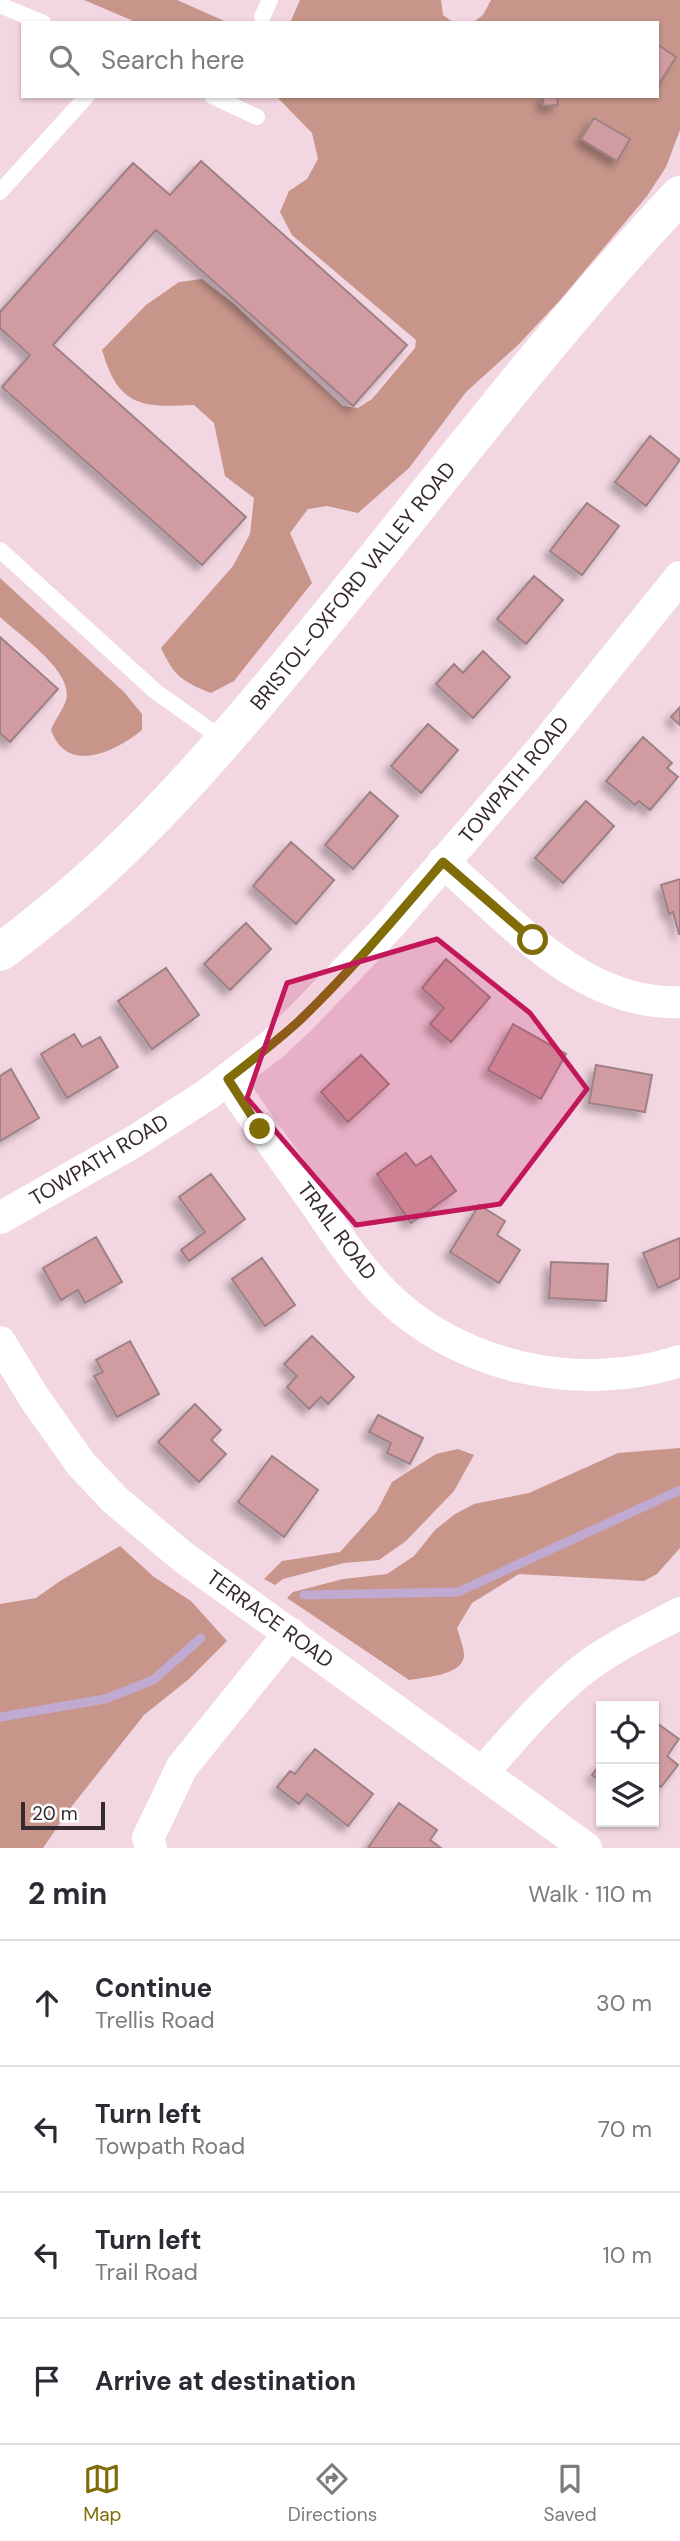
<!DOCTYPE html>
<html lang="en">
<head>
<meta charset="utf-8">
<style>
  :root { --surface:#fff; --page:#f2f2f3; --text:#2b2b33; --muted:#7c7c81; --line:#e1e1e2; --accent:#816d08 }
  body { margin:0; font-family:"DM Sans",sans-serif; background:var(--page); color:var(--text) }
  .controls { position:absolute; right:21px; bottom:21px; display:grid; overflow:hidden; border-radius:0px; box-shadow:0 2px 5px #0004 }
  .controls button { width:63px; height:63px; display:grid; place-items:center; padding:0; border:0; border-bottom:2px solid var(--line); background:var(--surface); color:var(--text); font:35px sans-serif }
  .scale { position:absolute; left:21px; bottom:18px; width:84px; box-sizing:border-box; padding-left:7px; border:4px solid #352a2e; border-top:0; font-size:19px; line-height:24px; white-space:nowrap; color:#352a2e; -webkit-text-stroke:5px #fff; paint-order:stroke }
  .stop { position:absolute; width:21px; height:21px; margin:-16px; border:5px solid #816d08; border-radius:50%; background:#fff }
  .stop.end { background:#816d08; border-color:#fff; box-shadow:0 2px 7px #0008 }
  .list { margin:0; padding:0; list-style:none }
  h2 { display:flex; justify-content:space-between; align-items:center; height:91px; margin:0; padding:0 28px; font-size:30px }
  h2 small { font-size:23px; font-weight:400; color:var(--muted) }
  .list li { display:grid; grid-template-columns:46px 1fr auto; gap:21px; align-items:center; box-sizing:border-box; height:126px; padding:0 28px; border-top:2px solid var(--line) }
  .list b { display:block; font-size:26px; white-space:nowrap }
  .list p { margin:0; font-size:23px; white-space:nowrap; color:var(--muted) }
  .list em { font-size:23px; font-style:normal; color:var(--muted) }
  .icon { flex:none; width:38px; height:38px; fill:none; stroke:currentColor; stroke-width:2; stroke-linecap:round; stroke-linejoin:round }
  .map { position:relative; flex:none; width:680px; height:1848px; overflow:hidden }
  .search { position:absolute; background:var(--surface); box-shadow:0 2px 5px #0004; left:21px; right:21px; top:21px; height:77px; display:flex; align-items:center; gap:18px; box-sizing:border-box; padding:0 24px; border-radius:0px; color:var(--muted); font-size:26px }
  .sheet { height:595px; background:var(--surface) }
  nav { display:flex; justify-content:space-around; align-items:center; box-sizing:border-box; height:98px; border-top:2px solid var(--line); background:var(--surface); font-size:19px; color:var(--muted) }
  nav a { display:grid; justify-items:center; gap:4px }
  nav .on { color:var(--accent) }
  .map>svg:first-child { display:block }
  .forest { fill:#c7958a }
  .lines { fill:none; stroke-linecap:round; stroke-linejoin:round }
  .stream { stroke:#c0aad2; stroke-width:9 }
  .building { fill:#d09ca1; stroke:#9d8184; stroke-width:2; filter:url(#shadow) }
  .lane { stroke:#fff; stroke-width:16 }
  .street { stroke:#fff; stroke-width:32 }
  .secondary { stroke:#fff; stroke-width:38 }
  .route { stroke:#816d08; stroke-width:9 }
  .marked { fill:#c2185b; fill-opacity:0.2; stroke:#c2185b; stroke-width:5; stroke-linejoin:round }
  .labels { text-anchor:middle; stroke-width:5; stroke-linejoin:round; paint-order:stroke }
  .street-label { font-size:21px; fill:#352a2e; stroke:#fff }
</style>
</head>
<body>
<div class="map">
<svg width="680" height="1848" viewBox="0 0 680 1848">
  <defs>
    <filter id="shadow"><feDropShadow dx="-6" dy="6" stdDeviation="3.5" flood-color="#0004"/></filter>
  </defs>
  <rect width="100%" height="100%" fill="#f2d6e1"/>
  <path class="forest" d="M84,0H177L229,23H138Z
    M300,0H441L443,15L454,23H290Z
    M491,0H680V130L666,167L647,196L561,299L519,344L466,392L409,468L358,513L327,506L308,509L290,533L312,583L234,681L211,693C183,682 174,676 161,648L233,566L250,534L254,498L225,476L214,423L194,405C141,408 118,406 102,350L146,305L179,282L202,279L233,303L343,406L358,408L372,399L415,348L416,340L292,235L280,212L289,191L307,179L318,159L312,133L276,96H657V23H472L483,15Z
    M0,578L124,692L142,714V730C115,752 67,775 51,730C54,721 64,708 66,700C74,671 19,635 0,617Z
    M680,1448V1548L657,1574L644,1581L519,1574L472,1603L457,1628C459,1636 464,1647 464,1656C462,1676 424,1677 409,1680L287,1598L293,1592L343,1579L387,1574L414,1556L435,1530L455,1514L474,1504L529,1493L618,1453Z
    M458,1449L474,1455L454,1491L406,1541L379,1560L344,1563L283,1579L275,1585L264,1579L282,1561L340,1552L377,1511L392,1482L436,1454Z
    M120,1546L154,1577L191,1601L227,1641L189,1679L144,1715L72,1806L43,1848H0V1604L36,1598L60,1581Z"/>
  <g class="lines">
    <path class="stream" d="M304,1595L458,1592L680,1490
      M0,1717L105,1699L153,1680L201,1638"/>
  </g>
  <path class="building" d="M657,44L676,57L657,87Z
    M542,96H557L558,105L544,106Z
    M594,118L630,139L617,161L581,139Z
    M201,161L407,345L353,406L156,230L53,345L246,517L202,565L2,387L30,355L0,328V312L133,163L170,195Z
    M650,436L680,460L646,506L615,482Z
    M587,503L619,526L582,575L550,551Z
    M534,576L563,600L526,644L497,619Z
    M0,637L58,689L10,742L0,733Z
    M483,651L510,677L473,718L436,684L454,664L463,673Z
    M680,707V725L671,717Z
    M428,724L458,750L421,793L391,766Z
    M643,737L672,763L667,768L678,777L650,810L639,801L635,805L606,781Z
    M370,792L398,816L353,869L325,845Z
    M586,801L614,826L563,883L535,858Z
    M291,842L334,880L296,924L253,886Z
    M680,879V934H679L673,912L669,914L661,885Z
    M246,923L271,949L230,990L204,964Z
    M446,959L490,997L451,1042L430,1024L444,1008L422,988Z
    M166,968L199,1015L152,1049L118,1001Z
    M513,1024L566,1054L541,1099L488,1070Z
    M74,1034L82,1047L100,1037L118,1067L67,1098L41,1054Z
    M361,1055L389,1084L348,1122L321,1092Z
    M596,1065L652,1075L645,1112L589,1103Z
    M11,1069L39,1118L0,1141V1076Z
    M406,1153L416,1166L431,1156L456,1191L411,1223L377,1174Z
    M211,1174L245,1219L189,1261L181,1250L205,1232L179,1197Z
    M479,1205L505,1221L497,1235L520,1250L499,1283L450,1252Z
    M96,1237L122,1282L85,1303L78,1290L61,1300L43,1268Z
    M680,1238V1278L658,1288L643,1253Z
    M262,1258L295,1305L265,1326L232,1279Z
    M551,1262L608,1264L606,1301L549,1298Z
    M312,1336L354,1377L328,1404L321,1397L309,1409L287,1387L297,1376L284,1364Z
    M130,1341L159,1394L117,1417L94,1376L103,1372L96,1360Z
    M195,1404L221,1430L211,1440L226,1454L199,1482L158,1442Z
    M378,1415L423,1438L410,1464L387,1453L391,1443L369,1432Z
    M272,1456L318,1490L284,1537L238,1502Z
    M654,1721L679,1739L667,1756L678,1765L661,1787L654,1782Z
    M315,1749L373,1794L348,1826L307,1794L299,1804L277,1787L290,1771L295,1774Z
    M601,1763V1782L592,1775Z
    M399,1803L437,1830L430,1840L441,1848H368Z"/>
  <g class="lines">
    <path class="lane" d="M0,5L43,23
      M262,17L270,0
      M212,96L257,117
      M0,192L87,96
      M0,550L155,691L225,741"/>
    <path class="street" d="M443,862C511,921 583,1006 680,1002
      M228,1079C254,1119 283,1157 310,1196C334,1230 355,1264 384,1293C458,1368 581,1394 680,1361
      M0,1218L135,1141L208,1094L273,1044L300,1019L390,925L539,752L680,577
      M0,1342L35,1399L81,1464L115,1500L183,1557L586,1848
      M483,1772C514,1737 545,1700 581,1671C611,1647 647,1631 680,1613
      M151,1848L148,1838L182,1767L290,1633"/>
    <path class="secondary" d="M0,952C19,939 36,924 54,910C139,840 211,758 281,674C415,515 538,346 680,195"/>
  </g>
  <g class="lines">
    <path class="route" d="M260,1129L228,1079C252,1060 276,1042 299,1021C350,972 397,916 443,862L533,940"/>
  </g>
  <path class="marked" d="M437,939L530,1013L587,1089L500,1204L356,1225L247,1098L287,983Z"/>
  <g class="labels">
    <g class="street-label">
      <text transform="translate(353 586) rotate(-51)" y="7">BRISTOL-OXFORD VALLEY ROAD</text>
      <text transform="translate(514 780) rotate(-50)" y="7">TOWPATH ROAD</text>
      <text transform="translate(99 1160) rotate(-31)" y="7">TOWPATH ROAD</text>
      <text transform="translate(337 1231) rotate(53)" y="7">TRAIL ROAD</text>
      <text transform="translate(270 1619) rotate(36)" y="7">TERRACE ROAD</text>
    </g>
  </g>
</svg>
<div class="controls">
<button><svg class="icon" aria-label="locate" viewBox="0 0 24 24"><circle cx="12" cy="12" r="6"/><path d="M12 2v4M12 18v4M2 12h4M18 12h4"/></svg></button>
<button><svg class="icon" aria-label="layers" viewBox="0 0 24 24"><path d="M12 4l9 5-9 5-9-5zM3 14l9 5 9-5"/></svg></button>
</div>
<div class="scale">20 m</div>
<div class="stop" style="left:533px;top:940px"></div>
<div class="stop end" style="left:260px;top:1129px"></div>
<div class="search"><svg class="icon" aria-label="search" viewBox="0 0 24 24"><circle cx="10" cy="10" r="6"/><path d="M15 15l6 6"/></svg>Search here</div>
</div>
<section class="sheet">
<h2>2 min<small>Walk · 110 m</small></h2>
<ul class="list">
<li><svg class="icon" aria-label="ahead" viewBox="0 0 24 24"><path d="M12 20V5M6 11l6-6 6 6"/></svg><div><b>Continue</b><p>Trellis Road</p></div><em>30 m</em></li>
<li><svg class="icon" aria-label="left" viewBox="0 0 24 24"><path d="M17 20v-9H6M10 6l-5 5 5 5"/></svg><div><b>Turn left</b><p>Towpath Road</p></div><em>70 m</em></li>
<li><svg class="icon" aria-label="left" viewBox="0 0 24 24"><path d="M17 20v-9H6M10 6l-5 5 5 5"/></svg><div><b>Turn left</b><p>Trail Road</p></div><em>10 m</em></li>
<li><svg class="icon" aria-label="arrive" viewBox="0 0 24 24"><path d="M6 21V4h12l-3 4 3 4H6"/></svg><div><b>Arrive at destination</b></div></li>
</ul>
</section>
<nav>
<a class="on"><svg class="icon" aria-label="map" viewBox="0 0 24 24"><path d="M3 6l6-2 6 2 6-2v14l-6 2-6-2-6 2zM9 4v14M15 6v14"/></svg>Map</a>
<a><svg class="icon" aria-label="directions" viewBox="0 0 24 24"><path d="M12 3l9 9-9 9-9-9zM9 14v-3h6M13 9l2 2-2 2"/></svg>Directions</a>
<a><svg class="icon" aria-label="saved" viewBox="0 0 24 24"><path d="M7 4h10v16l-5-4-5 4z"/></svg>Saved</a>
</nav>
</body>
</html>
